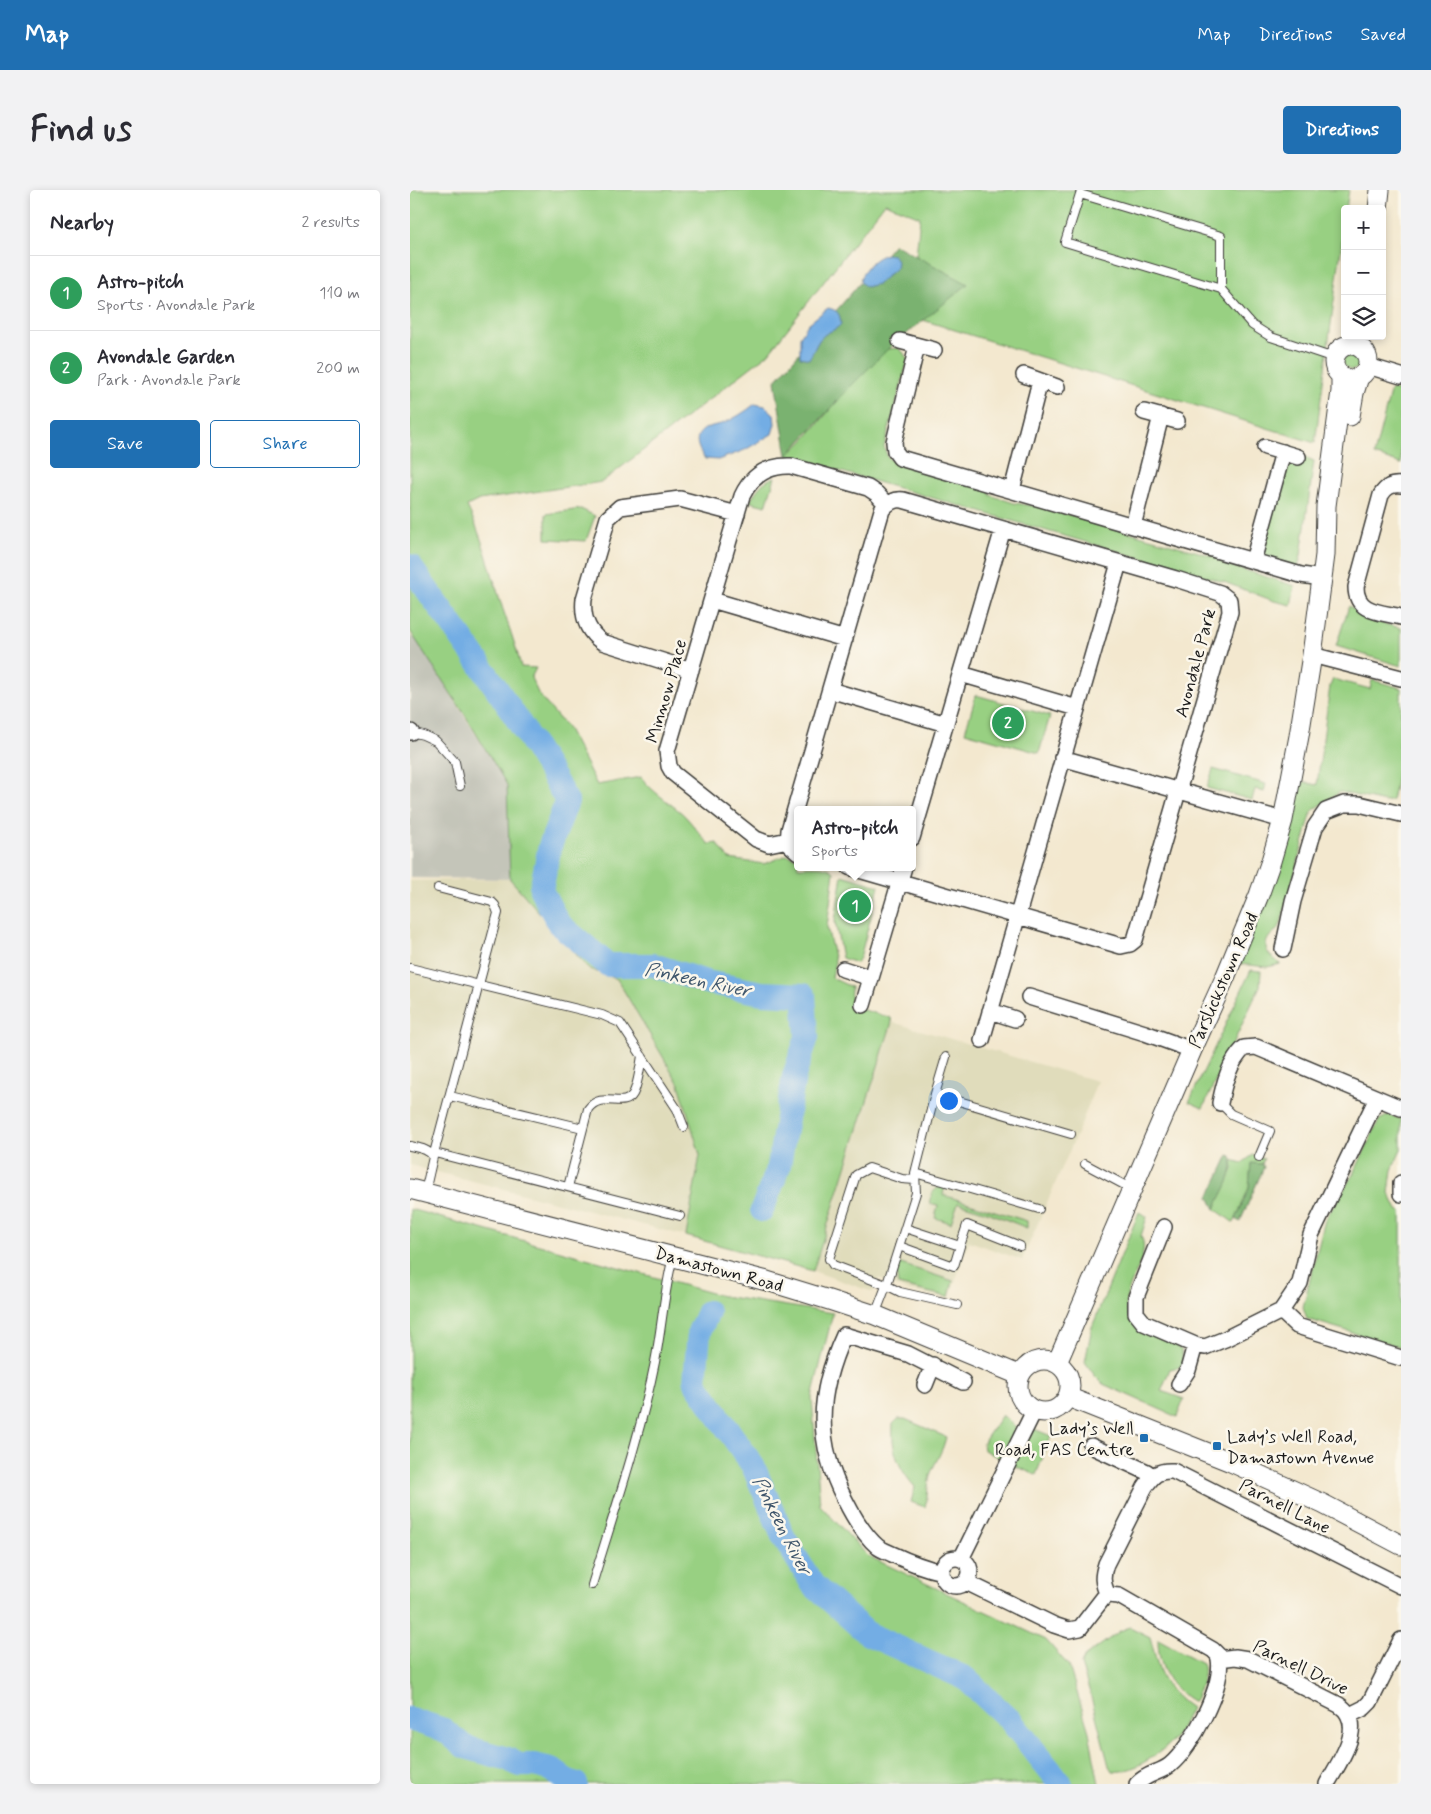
<!DOCTYPE html>
<html lang="en">
<head>
<meta charset="utf-8">
<style>
  :root { --surface:#fff; --page:#f2f2f3; --text:#2b2b33; --muted:#7c7c81; --line:#e1e1e2; --accent:#1f6fb2 }
  body { margin:0; font-family:Mynerve,sans-serif; background:var(--page); color:var(--text) }
  .controls { position:absolute; right:15px; top:15px; display:grid; overflow:hidden; border-radius:5px; box-shadow:0 2px 8px #0003 }
  .controls button { width:45px; height:45px; display:grid; place-items:center; padding:0; border:0; border-bottom:1px solid var(--line); background:var(--surface); color:var(--text); font:25px sans-serif }
  .you { position:absolute; left:538px; top:910px; width:18px; height:18px; margin:-12px; border:4px solid #fff; border-radius:50%; background:#1a73e8; box-shadow:0 0 0 8px #1a73e833 }
  .badge { display:grid; place-items:center; width:32px; height:32px; border-radius:50%; background:var(--accent); color:#fff; font-size:16px; font-weight:700 }
  .pin { position:absolute; translate:-50% -50%; border:2px solid #fff; box-shadow:0 1px 5px #0006 }
  .popup { position:absolute; left:384px; top:616px; width:122px; height:65px; box-sizing:border-box; display:grid; place-content:center; border-radius:5px; background:var(--surface); filter:drop-shadow(0 1px 4px #0005); font-size:16px; white-space:nowrap; color:var(--muted) }
  .popup b { font-size:19px; color:var(--text) }
  .popup::after { content:''; position:absolute; left:50%; top:100%; margin-left:-10px; border:10px solid transparent; border-top-color:var(--surface) }
  .list { margin:0; padding:0; list-style:none }
  h2 { display:flex; justify-content:space-between; align-items:center; height:65px; margin:0; padding:0 20px; font-size:21px }
  h2 small { font-size:16px; font-weight:400; color:var(--muted) }
  .list li { display:grid; grid-template-columns:32px 1fr auto; gap:15px; align-items:center; box-sizing:border-box; height:75px; padding:0 20px; border-top:1px solid var(--line) }
  .list b { display:block; font-size:19px; white-space:nowrap }
  .list p { margin:0; font-size:16px; white-space:nowrap; color:var(--muted) }
  .list em { font-size:16px; font-style:normal; color:var(--muted) }
  .actions { display:flex; gap:10px; padding:15px 20px }
  .actions a { flex:1; padding:11px 0; border:1px solid var(--accent); border-radius:5px; text-align:center; font-size:18px; color:var(--accent) }
  .actions .main { background:var(--accent); color:#fff }
  .icon { flex:none; width:28px; height:28px; fill:none; stroke:currentColor; stroke-width:2; stroke-linecap:round; stroke-linejoin:round }
  .map { position:relative; flex:none; width:991px; height:1594px; overflow:hidden; border-radius:5px }
  header { display:flex; align-items:center; gap:30px; box-sizing:border-box; height:70px; padding:0 25px; background:var(--accent); color:#fff }
  header strong { font-size:24px }
  nav { display:flex; gap:28px; margin-inline-start:auto; font-size:18px }
  .intro { display:flex; align-items:center; justify-content:space-between; box-sizing:border-box; height:120px; padding:0 30px }
  h1 { margin:0; font-size:35px }
  .button { padding:12px 22px; border-radius:5px; background:var(--accent); color:#fff; font-size:18px; font-weight:700 }
  main { display:flex; gap:30px; padding:0 30px }
  aside { flex:1; background:var(--surface); border-radius:5px; box-shadow:0 2px 8px #0003 }
  .map>svg:first-child { display:block }
  .built { fill:#e0dcbb }
  .industrial { fill:#c4c5b9 }
  .green { fill:#98d082; stroke:#5a764f }
  .forest { fill:#7ab270; stroke:#4b6746 }
  .water { fill:#73ade4; stroke:#486480 }
  .lines { fill:none; stroke-linecap:round; stroke-linejoin:round }
  .river { stroke:#73ade4; stroke-width:24 }
  .service-casing { stroke:#3c3b37; stroke-width:10 }
  .minor-casing { stroke:#3c3b37; stroke-width:18 }
  .tertiary-casing { stroke:#3c3b37; stroke-width:21 }
  .service { stroke:#fff; stroke-width:8 }
  .minor { stroke:#fff; stroke-width:15 }
  .tertiary { stroke:#fff; stroke-width:19 }
  .poi-dot { fill:#1f6fb2; stroke:#fbf7ec; stroke-width:2 }
  .labels { text-anchor:middle; stroke-width:5; stroke-linejoin:round; paint-order:stroke }
  .street-label { font-size:18px; fill:#1c1c1c; stroke:#fbf7ec }
  .poi-label { font-size:18px; fill:#1c1c1c; stroke:#fbf7ec; text-anchor:end }
  .water-label { font-size:19px; font-style:italic; fill:#3f566c; stroke:#fbf7ec }
</style>
</head>
<body>
<header>
<strong>Map</strong>
<nav><a>Map</a><a>Directions</a><a>Saved</a></nav>
</header>
<div class="intro"><h1>Find us</h1><a class="button">Directions</a></div>
<main>
<aside>
<h2>Nearby<small>2 results</small></h2>
<ul class="list">
<li><span class="badge" style="background:#2e9e5b">1</span><div><b>Astro-pitch</b><p>Sports · Avondale Park</p></div><em>110 m</em></li>
<li><span class="badge" style="background:#2e9e5b">2</span><div><b>Avondale Garden</b><p>Park · Avondale Park</p></div><em>200 m</em></li>
</ul>
<div class="actions"><a class="main">Save</a><a>Share</a></div>
</aside>
<div class="map">
<svg width="991" height="1594" viewBox="0 0 991 1594">
  <rect width="100%" height="100%" fill="#fbf7ec"/>
  <filter id="ink" filterUnits="userSpaceOnUse"><feTurbulence type="fractalNoise" baseFrequency=".02" numOctaves="2"/><feDisplacementMap in="SourceGraphic" scale="10" xChannelSelector="R" yChannelSelector="G"/><feConvolveMatrix kernelMatrix="1 2 1 2 8 2 1 2 1" color-interpolation-filters="sRGB"/></filter>
  <filter id="wash" filterUnits="userSpaceOnUse"><feTurbulence type="fractalNoise" baseFrequency=".0096" numOctaves="4" result="noise"/><feDisplacementMap in="SourceGraphic" scale="20" xChannelSelector="R" yChannelSelector="G"/><feGaussianBlur stdDeviation="1.12" result="paint"/><feColorMatrix in="noise" values="0 0 0 0 0 0 0 0 0 0 0 0 0 0 0 0 0 1.4 0 .05"/><feComposite in="paint" operator="in"/></filter>
  <g filter="url(#wash)">
    <rect width="100%" height="100%" fill="#f3e8cf"/>
    <path class="built" d="M100,689L179,779L207,789L275,904L290,965L276,1046L0,975V691Z
      M482,832L687,891L672,932L612,1070L559,1051L539,1109L495,1100L469,1088L463,1102L403,1081Z"/>
    <path class="industrial" d="M0,445L9,453L97,595L100,689L0,688Z"/>
    <path class="green" d="M0,0H939L936,19H935V29L905,253L500,126L510,27L475,13L358,164L192,292L69,310L57,316C72,346 80,378 90,410C97,433 106,454 111,477L126,478L121,488L129,505L158,539L187,595L231,587C242,602 259,612 273,624C283,634 290,645 299,654L307,653L319,669L354,674L377,665L387,668L388,677C398,677 417,674 424,682L417,737L425,771L422,788L441,797L440,816L481,828L482,832L403,1081L276,1046L290,965L269,894L207,789L179,779L100,689L97,595L55,525L0,441Z
      M488,158L493,162L498,170L474,257L478,268L489,274L580,301V305L604,313L632,317L820,371L819,375L885,396L881,415L864,411L814,392L377,266L393,251L438,199L478,159Z
      M933 171a9 9 0 1 1 18 0a9 9 0 1 1-18 0Z
      M981,199L991,202V274L964,265Z
      M892,266L904,271L891,365L888,378L854,367L850,364L874,280L883,274L888,275Z
      M365,287L356,316L340,312C346,300 352,291 365,287Z
      M171,319L185,326L176,351L136,349V324Z
      M939,416L956,426L955,429L991,438V476L926,456Z
      M923,489L960,499L962,490L991,498C991,535 991,575 982,610L975,612L930,602L902,621L871,733C869,740 866,740 861,745C849,758 861,768 871,774L857,777L830,774L889,591L907,595L920,496Z
      M566,505L640,526L629,563L555,542Z
      M803,579L856,594L854,602L845,599L842,610L797,598Z
      M432,685L469,696L450,768L446,773L432,768L425,731Z
      M841,780L851,781L850,796L793,918L779,912Z
      M979,925L991,929V960L982,980L979,1003L987,1020L991,1022V1157L897,1129L893,1117L915,1030L945,981L969,930Z
      M843,965L854,969L852,974H841L839,998L824,1033L805,1019L823,979L822,970L832,973Z
      M535,996L533,1005L617,1031V1038L580,1023L548,1013L541,1033L525,1028L528,1015L519,1013C522,1003 524,997 535,996Z
      M0,1019L312,1106L423,1123L402,1207L410,1315L458,1366L636,1450L659,1476L679,1542L689,1594H0Z
      M729,1022L737,1027L731,1046C745,1073 696,1108 726,1135C739,1147 757,1149 771,1159L774,1174L770,1177L760,1179L751,1201L774,1209L767,1227L693,1194L685,1186L675,1172L682,1137Z
      M488,1073L543,1091L539,1107L488,1095L486,1078Z
      M592,1225L606,1237L591,1269L574,1260L573,1253Z
      M488,1229H495L536,1247C533,1261 525,1272 520,1285C517,1296 518,1307 515,1317L501,1312L505,1297C488,1278 481,1260 483,1234Z
      M624,1239L641,1246L626,1285L602,1275L616,1247Z
      M720,1437L740,1447C749,1480 751,1497 781,1518C776,1527 772,1538 766,1546C755,1561 721,1585 702,1581L699,1576L680,1503L671,1475L674,1467L710,1441Z
      M748,1449L792,1473C797,1484 788,1502 784,1512C759,1498 748,1476 748,1449Z"/>
    <path class="forest" d="M484,54L558,94L478,159L438,199L377,266L365,191Z
      M819,965L821,966C826,985 812,1002 805,1019L799,1007Z
      M841,973L852,974L854,977L830,1032L826,1029L839,998Z"/>
    <path class="water" d="M476,64L483,65L487,70L486,78L468,94L456,97L450,92C452,79 464,68 476,64Z
      M418,118C428,120 430,124 431,134C426,141 417,141 411,148C407,152 403,163 399,169L390,167V147L398,134Z
      M345,214L355,216L364,224L365,234L362,244L335,260L308,270L295,269C287,258 281,244 299,237C304,235 309,235 314,233C325,228 335,222 345,214Z"/>
    <g class="lines">
      <path class="river" d="M0,376C55,453 111,529 157,611L140,656L131,700L149,734L198,775H243L296,792L352,803L394,805L397,847L384,886L369,976L352,1020
        M298,1122L289,1142L285,1192L343,1276L373,1346L403,1395L458,1444L555,1488L600,1530L651,1594
        M0,1529L34,1540L55,1557L98,1569L109,1575H124L141,1579L156,1590L166,1594"/>
    </g>
  </g>
  <g filter="url(#ink)">
    <g class="lines">
      <defs>
        <path id="service" d="M811,99V46L670,4L655,52L811,99L842,135L861,147L924,168
          M1,542L13,545L26,551L45,572L50,596
          M0,778L192,825L210,833L267,919L274,937
          M525,904L661,944
          M40,906L173,938
          M810,913L821,924L860,941L849,967
          M0,956C9,958 19,959 23,967L15,1002
          M25,963L270,1026
          M23,967L88,723L85,715L82,712L28,698
          M675,974L722,999
          M505,983L629,1019
          M505,990L492,989L459,978L446,985L419,1069L423,1075L476,1095L490,1102L547,1115
          M158,997L178,919C192,900 214,920 223,904C228,895 230,877 232,866
          M489,1056L544,1076L550,1056L495,1038
          M550,1056L557,1035L610,1056
          M465,1125L478,1091L506,1003L505,983L525,904L536,867
          M182,1395C204,1322 230,1247 245,1172C252,1137 254,1101 263,1067"/>
        <path id="minor" d="M490,151L524,160
          M507,156L484,252L485,261L490,268L891,385L912,388
          M958,176L991,186
          M614,185L647,197
          M734,222L767,231
          M855,257L888,267
          M991,295C981,294 976,297 971,305L946,397C946,423 971,422 991,427
          M602,300L630,191
          M723,336L751,226
          M843,371L873,262
          M302,410L435,449
          M902,465L991,488
          M281,480L192,452C178,442 172,427 174,409L198,328L210,317L270,309L327,324
          M551,484L667,518
          M420,500L536,534
          M0,542H1
          M652,568L873,630
          M502,648L593,339
          M378,650L359,654L346,649L263,583L259,576L257,561L332,306C342,285 358,275 381,276L458,298L467,304L476,314
          M388,662L378,653L379,640L472,320C478,312 484,309 493,310L766,389L810,403L819,410L820,422L725,750L720,754L711,756L439,677
          M873,759L883,711L905,637L916,621L934,614H949L991,624
          M433,779L461,788
          M619,807L735,843L782,860
          M453,815L494,677
          M580,821L605,829
          M572,850L709,373
          M810,913C814,893 819,873 834,858L846,857L991,918
          M991,993V1004
          M754,1037L726,1107V1123L734,1133L785,1155L795,1157L815,1149L871,1121L890,1093L901,1045L967,908
          M871,1121L887,1136L991,1168
          M769,1194L778,1180L785,1155
          M515,1195L523,1175
          M681,1256L737,1282L742,1286
          M532 1382a14 14 0 1 1 28 0a14 14 0 1 1-28 0Z
          M551,1369L624,1221
          M532,1382C514,1378 499,1372 482,1364C478,1362 472,1360 468,1357C454,1345 443,1326 435,1310C405,1252 407,1204 434,1145L498,1164L553,1192
          M556,1392L644,1435L659,1440L670,1438L694,1407L698,1405L709,1406L803,1460L808,1465L809,1469L825,1467L838,1469L929,1515C958,1534 929,1572 917,1594
          M698,1405C692,1393 692,1386 696,1374L735,1297C743,1285 748,1280 763,1281L991,1396
          M940,1525L954,1518L960,1512L991,1450
          M727,1594C737,1583 750,1583 760,1575C781,1558 814,1497 809,1469"/>
        <path id="tertiary" d="M968,19L970,0
          M924 172a17 17 0 1 1 34 0a17 17 0 1 1-34 0Z
          M940,226L944,203L949,187
          M0,999L357,1091L419,1110L465,1125L609,1185
          M608 1196a26 26 0 1 1 52 0a26 26 0 1 1-52 0Z
          M647,1173L782,860L814,790L849,705L861,671L873,630L889,546L902,465L915,365L916,316L931,201V185
          M658,1207L821,1272L913,1314L991,1355"/>
      </defs>
      <use href="#service" class="service-casing"/>
      <use href="#minor" class="minor-casing"/>
      <use href="#tertiary" class="tertiary-casing"/>
      <use href="#service" class="service"/>
      <use href="#minor" class="minor"/>
      <use href="#tertiary" class="tertiary"/>
    </g>
  </g>
  <g class="poi-dot">
    <rect x="729" y="1243" width="10" height="10" rx="2.5"/>
    <rect x="802" y="1251" width="10" height="10" rx="2.5"/>
  </g>
  <g class="labels">
    <g class="street-label">
      <text transform="translate(785 473) rotate(-75)" y="6">Avondale Park</text>
      <text transform="translate(256 501) rotate(-74)" y="6">Minnow Place</text>
      <text transform="translate(813 790) rotate(-66)" y="6">Parslickstown Road</text>
      <text transform="translate(309 1079) rotate(15)" y="6">Damastown Road</text>
      <text transform="translate(875 1316) rotate(27)" y="6">Parnell Lane</text>
      <text transform="translate(891 1477) rotate(26)" y="6">Parnell Drive</text>
    </g>
    <g class="poi-label">
      <text x="724" y="1244">Lady’s Well<tspan x="724" dy="21">Road, FAS Centre</tspan></text>
      <text x="817" y="1252" text-anchor="start">Lady’s Well Road,<tspan x="817" dy="21">Damastown Avenue</tspan></text>
    </g>
    <g class="water-label">
      <text transform="translate(288 789) rotate(12)" y="7">Pinkeen River</text>
      <text transform="translate(373 1335) rotate(63)" y="7">Pinkeen River</text>
    </g>
  </g>
</svg>
<div class="controls">
<button>+</button>
<button>−</button>
<button><svg class="icon" aria-label="layers" viewBox="0 0 24 24"><path d="M12 4l9 5-9 5-9-5zM3 14l9 5 9-5"/></svg></button>
</div>
<div class="you"></div>
<div class="pin badge" style="left:445px;top:716px;background:#2e9e5b">1</div>
<div class="popup"><b>Astro-pitch</b>Sports</div>
<div class="pin badge" style="left:598px;top:533px;background:#2e9e5b">2</div>
</div>
</main>
</body>
</html>
